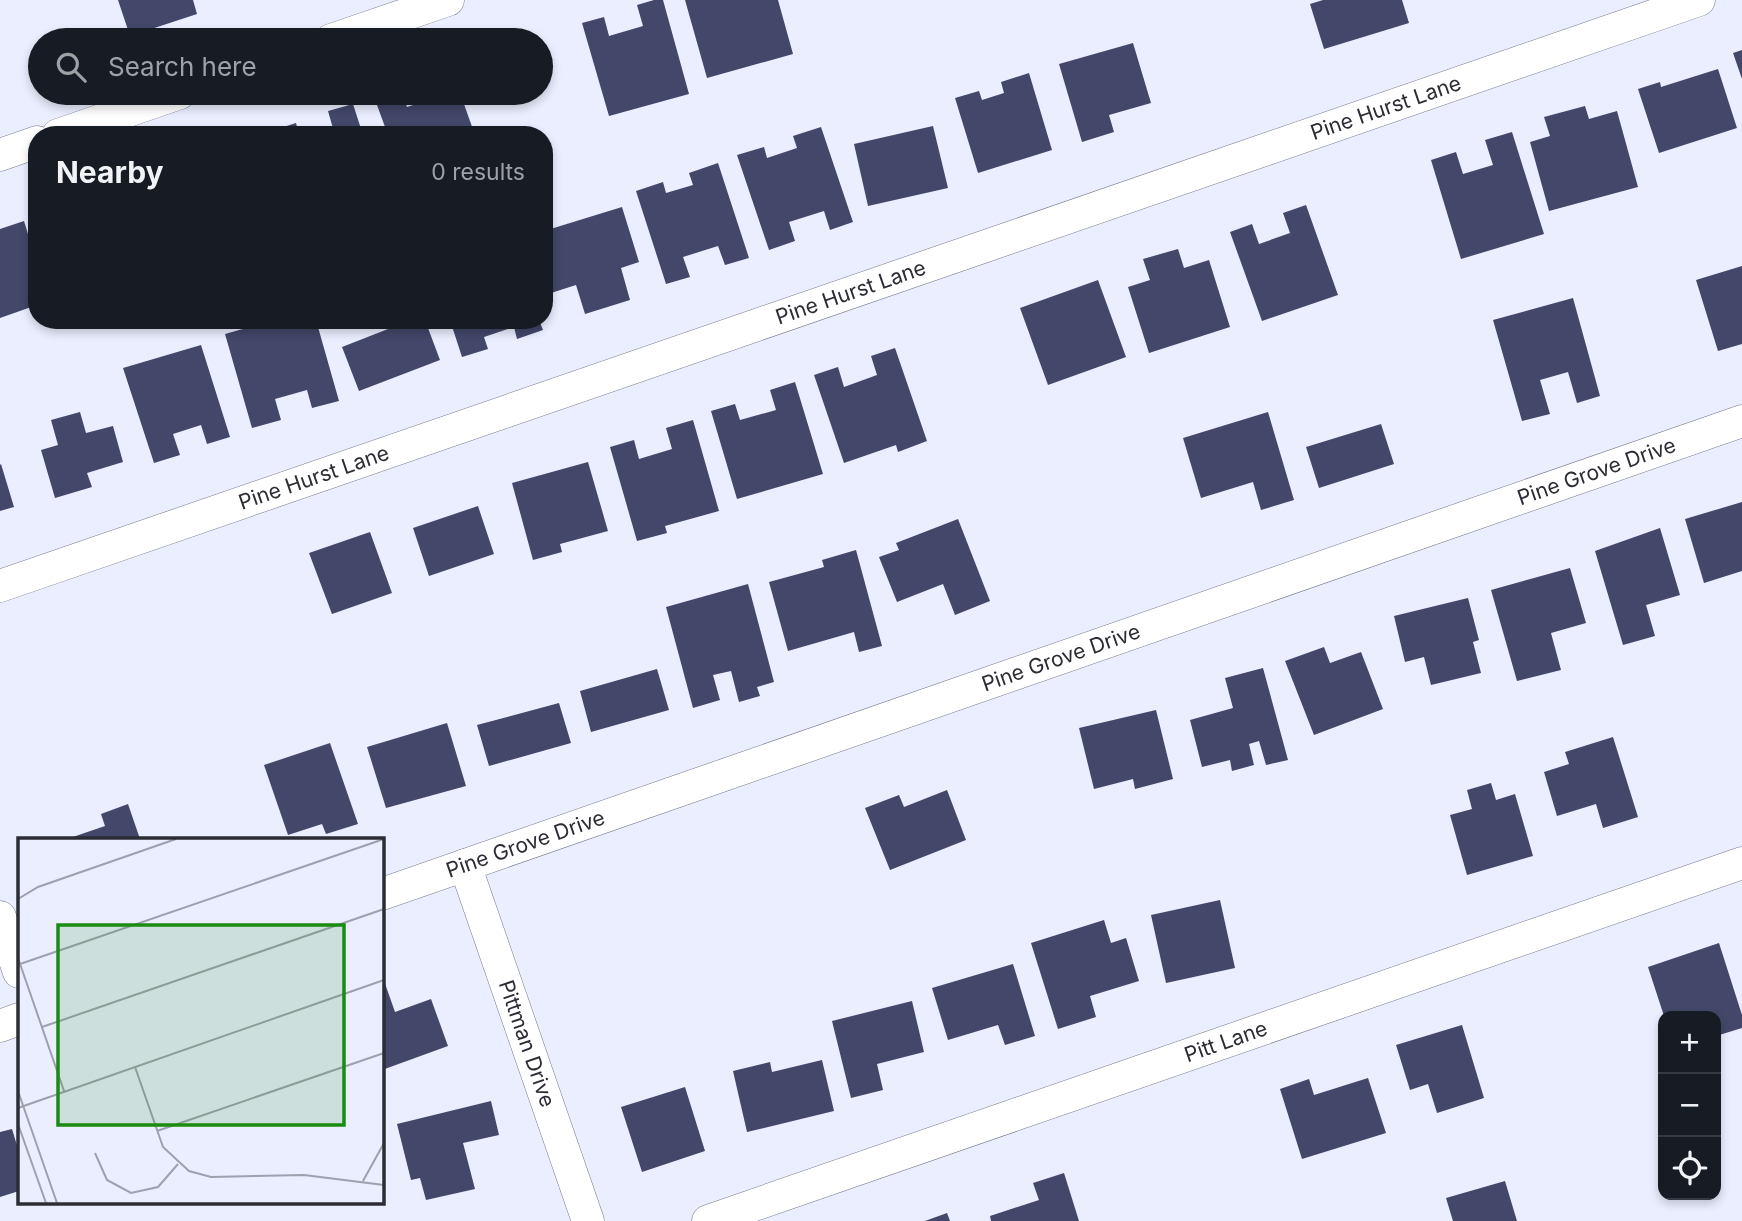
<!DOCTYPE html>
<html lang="en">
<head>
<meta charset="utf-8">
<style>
  :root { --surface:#171b24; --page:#20242c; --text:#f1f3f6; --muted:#9ea1a6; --line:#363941 }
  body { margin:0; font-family:Inter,sans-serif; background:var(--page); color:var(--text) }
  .controls { position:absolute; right:21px; bottom:21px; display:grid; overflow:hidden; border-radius:14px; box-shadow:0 4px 10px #0003 }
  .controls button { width:63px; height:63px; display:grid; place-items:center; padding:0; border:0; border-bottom:2px solid var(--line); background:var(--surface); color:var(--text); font:35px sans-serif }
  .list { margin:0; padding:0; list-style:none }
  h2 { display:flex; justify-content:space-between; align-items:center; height:91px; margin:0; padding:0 28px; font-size:30px }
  h2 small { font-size:23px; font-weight:400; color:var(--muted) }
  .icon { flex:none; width:38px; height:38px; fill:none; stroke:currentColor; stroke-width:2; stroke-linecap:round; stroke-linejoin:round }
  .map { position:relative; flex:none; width:1742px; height:1221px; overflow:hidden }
  .search { position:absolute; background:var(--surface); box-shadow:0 4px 10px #0003; left:28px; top:28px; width:525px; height:77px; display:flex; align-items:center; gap:18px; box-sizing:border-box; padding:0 24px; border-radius:38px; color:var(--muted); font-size:26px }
  .panel { position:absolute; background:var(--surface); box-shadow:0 4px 10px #0003; left:28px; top:126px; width:525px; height:203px; border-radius:28px }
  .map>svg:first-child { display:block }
  .building { fill:#434769 }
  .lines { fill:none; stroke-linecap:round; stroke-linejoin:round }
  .street-casing { stroke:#76798c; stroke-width:33 }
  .street { stroke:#fff; stroke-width:32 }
  .labels { text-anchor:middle; stroke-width:7; stroke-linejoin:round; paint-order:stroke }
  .street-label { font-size:21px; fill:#2b2c34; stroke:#fff }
  .inset-road { fill:none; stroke:#9ea0ae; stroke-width:2 }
  .view { fill:#1a8c12; fill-opacity:0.15; stroke:#1a8c12; stroke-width:3.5 }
  .inset-edge { fill:none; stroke:#2b2c34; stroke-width:3.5 }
</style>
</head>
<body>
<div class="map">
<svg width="1742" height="1221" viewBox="0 0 1742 1221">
  <rect width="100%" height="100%" fill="#ebeeff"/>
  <path class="building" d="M118,0H193L197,14L130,36Z
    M654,0H663L689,94L609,116L582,23L604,17L609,36L643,26L637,5Z
    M685,0H778L793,54L707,78Z
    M1323,0H1402L1409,23L1324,49L1310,4Z
    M1133,43L1151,103L1109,115L1114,132L1082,142L1059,64Z
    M1742,50V79L1733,53Z
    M1718,69L1737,128L1659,153L1638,89L1660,82L1661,87Z
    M1029,73L1052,150L978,173L955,98L979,91L982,100L1004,93L1001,82Z
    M388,93H402L407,107L435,98L433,93H460L475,135H388L374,97Z
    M353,104L363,135H328L334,132L328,111Z
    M1585,106L1589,119L1617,111L1638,187L1549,211L1530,142L1550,136L1544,117Z
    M296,123L299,135H272L271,131Z
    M933,126L948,188L868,206L854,144Z
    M821,127L853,222L830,230L824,211L789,222L795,241L769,250L737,155L764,147L767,158L797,148L793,136Z
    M1512,132L1544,234L1461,259L1431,160L1456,152L1463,174L1493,165L1485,140Z
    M718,163L749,258L725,265L718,246L683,257L690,277L666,284L636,191L663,182L666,193L693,185L689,173Z
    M1306,205L1338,295L1262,321L1230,232L1252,224L1259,244L1290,233L1283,213Z
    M622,207L639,262L621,268L630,300L585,314L576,285L551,293L544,270V231Z
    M24,221L28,234L37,231V305L0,318V229Z
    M1178,249L1184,268L1209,260L1230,327L1149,353L1128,287L1150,280L1143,259Z
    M1742,266V344L1718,351L1696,280Z
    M1098,280L1126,357L1048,385L1020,308Z
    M1573,298L1600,396L1577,403L1568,372L1540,380L1550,414L1522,421L1493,320Z
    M275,320H316L339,401L312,408L307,390L275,399L281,420L252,428L225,334Z
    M411,320H425L440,360L359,391L342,347Z
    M450,320H539L543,330L517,339L514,327L484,337L488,349L462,357Z
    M201,345L230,437L207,444L201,425L173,434L180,455L154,463L123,368Z
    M895,348L927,441L898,452L896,445L844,463L814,375L838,367L844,387L877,375L871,356Z
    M795,382L823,474L737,499L711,411L735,404L740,420L776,410L770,390Z
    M80,412L86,433L113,426L123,462L87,473L92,487L55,498L41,450L58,445L51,420Z
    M1268,412L1294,500L1261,510L1253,482L1201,498L1183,438Z
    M693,420L719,511L665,526L667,533L637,541L610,447L634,440L639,459L672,449L666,428Z
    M1381,424L1394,464L1319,488L1306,447Z
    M588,462L608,531L560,544L562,552L533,560L512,483Z
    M1,464L14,507L0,511V465Z
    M1742,502V571L1704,583L1685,519Z
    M478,506L494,554L429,576L413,528Z
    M958,519L990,601L955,615L943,584L897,602L879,557L899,550L896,543Z
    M1660,528L1680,595L1646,605L1655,636L1623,645L1595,551Z
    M370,532L392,593L332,614L309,553Z
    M856,550L882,646L859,652L854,632L788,651L769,582L824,567L822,560Z
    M1570,568L1586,623L1551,633L1561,670L1517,681L1491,590Z
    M748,584L774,682L757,687L760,696L739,702L731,671L713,675L720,700L693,708L666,607Z
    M1468,598L1479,640L1473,642L1481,673L1431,685L1424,657L1405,662L1394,616Z
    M1324,647L1330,663L1361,652L1383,709L1314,735L1285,661Z
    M1263,668L1288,760L1266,765L1259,741L1249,744L1254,765L1232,771L1230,760L1202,767L1190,720L1233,708L1225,678Z
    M657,669L669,710L591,732L580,691Z
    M559,703L571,743L489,766L477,725Z
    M1156,710L1173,779L1135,789L1133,779L1094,789L1079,728Z
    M447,723L466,786L386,808L367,747Z
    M1613,737L1638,817L1603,828L1596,804L1557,816L1544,772L1569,764L1565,752Z
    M330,743L358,824L326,834L322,824L288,835L264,765Z
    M1491,783L1496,800L1515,794L1533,856L1467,875L1450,815L1472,809L1467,790Z
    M947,790L966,840L890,870L865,808L899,795L904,807Z
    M128,804L140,839H67L105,826L101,814Z
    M1220,900L1235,968L1166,983L1151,915Z
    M1104,920L1111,943L1126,938L1139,981L1090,996L1096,1017L1058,1029L1031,943Z
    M1719,943L1742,1015V1028L1716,1036V1016H1704L1703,1013L1692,1016H1664L1648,967Z
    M1013,964L1035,1036L1005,1045L998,1025L948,1040L932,988Z
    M382,975L395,1012L431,999L448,1046L382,1070Z
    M912,1001L924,1052L877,1064L883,1090L851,1098L832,1021Z
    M1462,1025L1484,1098L1437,1113L1428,1084L1410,1090L1396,1045Z
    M822,1060L834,1111L747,1132L733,1071L770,1062L772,1072Z
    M1368,1078L1386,1133L1302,1159L1280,1089L1309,1079L1314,1095Z
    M685,1087L705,1151L642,1172L621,1107Z
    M491,1101L499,1135L463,1143L475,1189L426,1200L420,1178L411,1180L397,1124Z
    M12,1129L19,1152V1191L0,1197V1132Z
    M1064,1173L1079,1221H991L990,1216L1039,1200L1033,1183Z
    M1505,1181L1517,1221H1453L1446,1198Z
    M947,1213L950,1221H925Z"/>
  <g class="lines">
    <defs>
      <g id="street">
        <path d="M331,40L448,0"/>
        <path d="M58,135L180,93"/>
        <path d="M0,155L37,142"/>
        <path id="s1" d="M0,586L1699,0"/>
        <path id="s2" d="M465,865L588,1221"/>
        <path id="s3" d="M382,894L1742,421"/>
        <path d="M0,917L19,972"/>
        <path d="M0,1026L19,1019"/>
        <path id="s4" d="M708,1221L1742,863"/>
      </g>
    </defs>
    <use href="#street" class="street-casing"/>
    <use href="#street" class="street"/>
  </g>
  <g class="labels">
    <g class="street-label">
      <text dy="7" stroke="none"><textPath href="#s1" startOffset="1466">Pine Hurst Lane</textPath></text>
      <text dy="7" stroke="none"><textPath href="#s1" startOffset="900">Pine Hurst Lane</textPath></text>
      <text dy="7" stroke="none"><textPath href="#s3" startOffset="1286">Pine Grove Drive</textPath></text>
      <text dy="7" stroke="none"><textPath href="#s1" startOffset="332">Pine Hurst Lane</textPath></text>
      <text dy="7" stroke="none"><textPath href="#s3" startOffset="719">Pine Grove Drive</textPath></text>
      <text dy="7" stroke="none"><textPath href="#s3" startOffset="152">Pine Grove Drive</textPath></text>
      <text dy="7" stroke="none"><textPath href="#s4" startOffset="548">Pitt Lane</textPath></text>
      <text dy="7" stroke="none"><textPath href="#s2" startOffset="189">Pittman Drive</textPath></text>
    </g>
  </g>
  <g transform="translate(18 838)">
    <rect width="366" height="366" fill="#ebeeff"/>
    <path class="inset-road" d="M0,61L20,49L158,1M0,120L46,253M2,126L366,1M24,189L366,71M117,229L145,309L171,333L193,339L286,337L366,347M0,253L39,365M0,270L366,142M0,286L28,365M139,293L366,215M77,315L89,342L113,355L140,349L160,326M345,343L366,305"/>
    <path class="view" d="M40,87H326V287H40Z"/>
    <rect width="366" height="366" class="inset-edge"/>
  </g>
</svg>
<div class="controls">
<button>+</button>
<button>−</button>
<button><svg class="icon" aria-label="locate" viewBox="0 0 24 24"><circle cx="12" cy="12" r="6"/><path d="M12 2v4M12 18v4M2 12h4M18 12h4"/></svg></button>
</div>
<div class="search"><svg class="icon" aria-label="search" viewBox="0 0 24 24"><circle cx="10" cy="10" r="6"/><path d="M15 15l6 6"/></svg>Search here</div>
<section class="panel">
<h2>Nearby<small>0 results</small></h2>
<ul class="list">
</ul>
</section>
</div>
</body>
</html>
